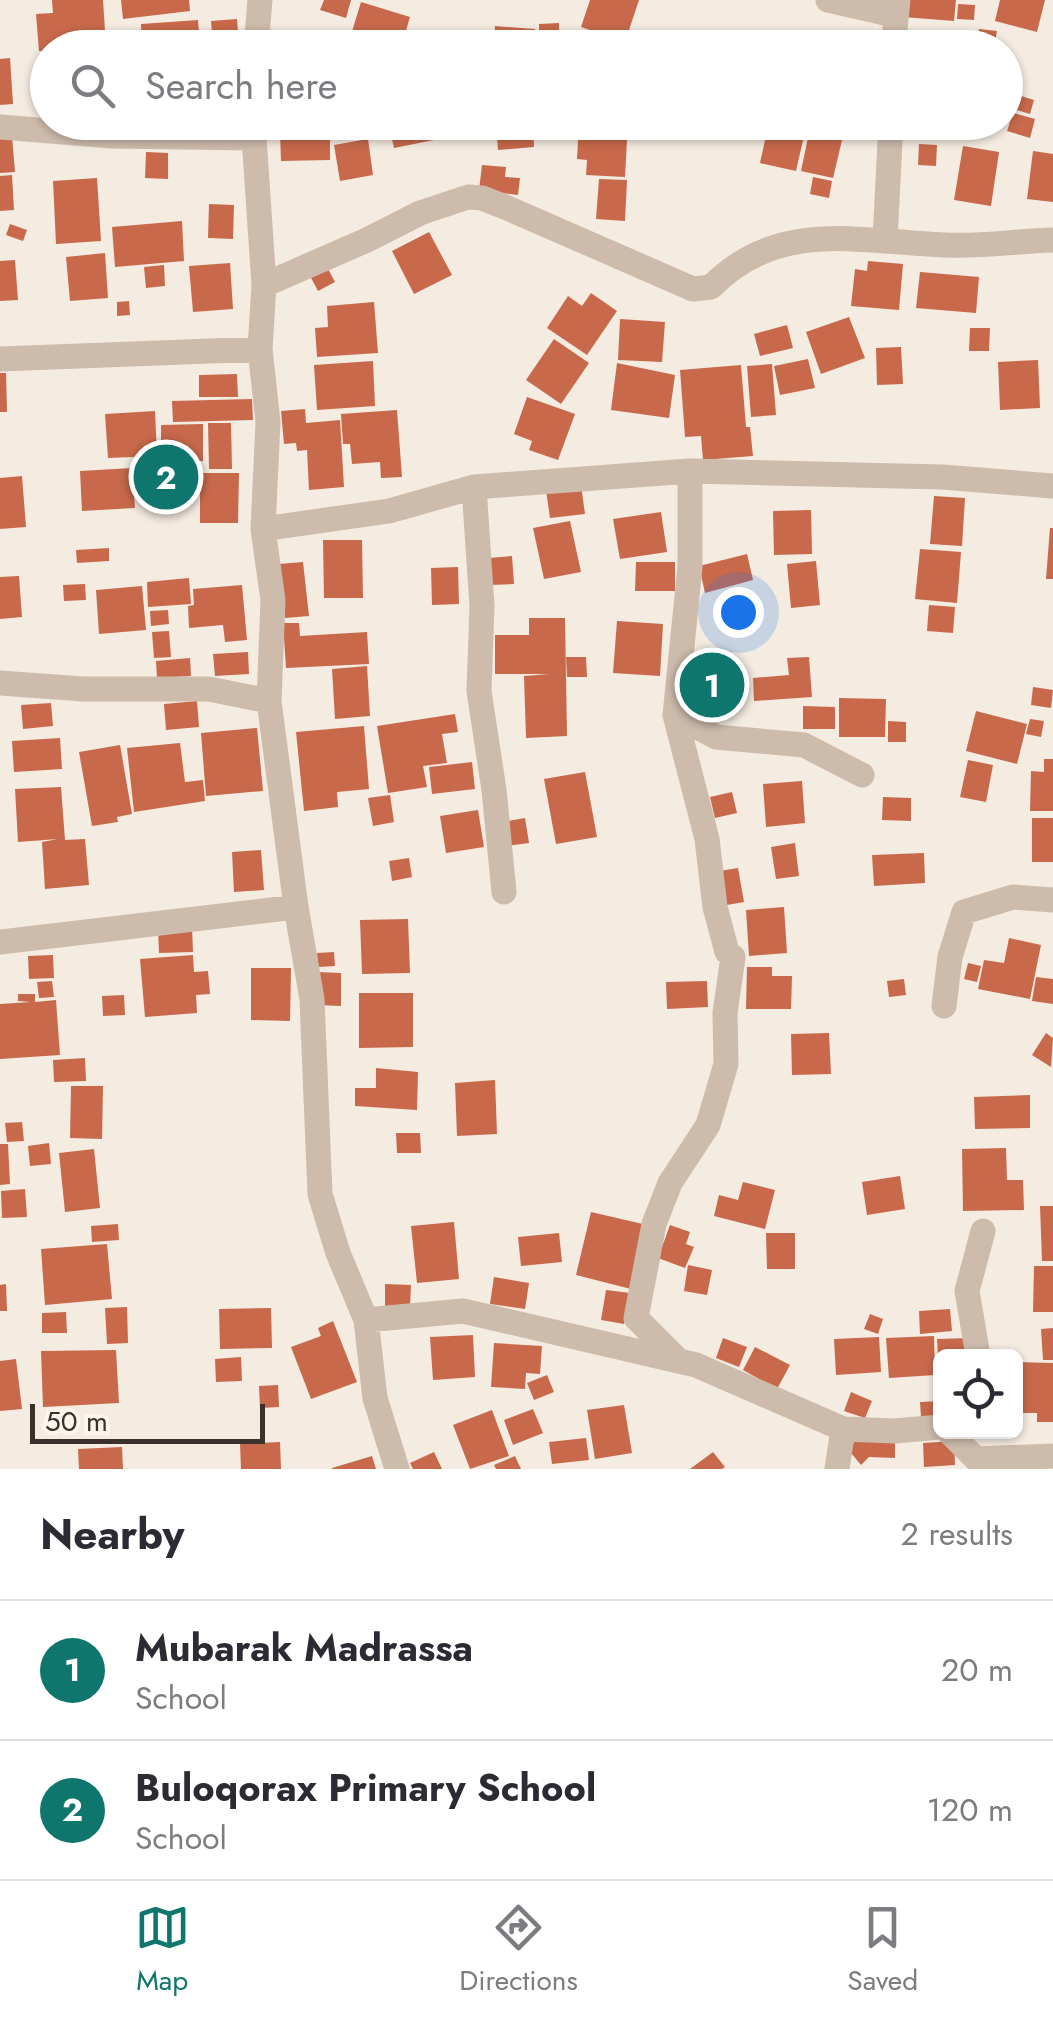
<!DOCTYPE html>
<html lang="en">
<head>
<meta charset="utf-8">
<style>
  :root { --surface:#fff; --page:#f2f2f3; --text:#2b2b33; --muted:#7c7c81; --line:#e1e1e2; --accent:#0f766e }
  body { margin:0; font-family:Jost,sans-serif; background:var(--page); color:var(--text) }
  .controls { position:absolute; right:30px; bottom:30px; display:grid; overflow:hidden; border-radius:15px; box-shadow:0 2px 8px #0004 }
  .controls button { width:90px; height:90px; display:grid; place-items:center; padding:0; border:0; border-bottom:2px solid var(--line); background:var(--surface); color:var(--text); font:50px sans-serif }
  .scale { position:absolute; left:30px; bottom:25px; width:235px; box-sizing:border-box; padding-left:10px; border:5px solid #3b302b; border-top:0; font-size:28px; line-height:35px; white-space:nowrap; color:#3b302b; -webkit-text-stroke:8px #fbf5ee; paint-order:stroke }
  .you { position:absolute; left:738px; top:612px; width:35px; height:35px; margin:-25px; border:8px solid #fff; border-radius:50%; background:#1a73e8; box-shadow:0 0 0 15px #1a73e833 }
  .badge { display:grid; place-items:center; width:65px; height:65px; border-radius:50%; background:var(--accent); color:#fff; font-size:32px; font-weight:700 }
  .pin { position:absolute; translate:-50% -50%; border:5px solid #fff; box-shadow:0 2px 10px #0006 }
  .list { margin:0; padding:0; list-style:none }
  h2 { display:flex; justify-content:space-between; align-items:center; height:130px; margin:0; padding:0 40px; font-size:42px }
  h2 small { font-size:32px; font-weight:400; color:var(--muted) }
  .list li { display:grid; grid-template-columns:65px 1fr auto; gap:30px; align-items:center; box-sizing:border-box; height:140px; padding:0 40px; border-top:2px solid var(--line) }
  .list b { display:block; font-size:38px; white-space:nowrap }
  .list p { margin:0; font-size:32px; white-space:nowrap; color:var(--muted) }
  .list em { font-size:32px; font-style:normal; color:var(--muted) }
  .icon { flex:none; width:55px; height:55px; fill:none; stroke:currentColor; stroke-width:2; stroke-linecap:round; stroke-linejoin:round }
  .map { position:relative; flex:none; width:1053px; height:1469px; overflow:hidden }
  .search { position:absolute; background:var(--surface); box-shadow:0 2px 8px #0004; left:30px; right:30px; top:30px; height:110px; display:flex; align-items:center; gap:25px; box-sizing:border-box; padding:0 35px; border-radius:55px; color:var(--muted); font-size:38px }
  .sheet { height:410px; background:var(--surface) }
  nav { display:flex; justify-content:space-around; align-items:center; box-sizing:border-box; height:140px; border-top:2px solid var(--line); background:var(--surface); font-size:28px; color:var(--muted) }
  nav a { display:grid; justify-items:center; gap:5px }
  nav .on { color:var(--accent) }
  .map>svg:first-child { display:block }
  .building { fill:#c8694b }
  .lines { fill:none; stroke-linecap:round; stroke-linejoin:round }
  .minor { stroke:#cdbbac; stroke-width:25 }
</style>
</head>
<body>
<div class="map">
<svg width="1053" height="1469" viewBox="0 0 1053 1469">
  <rect width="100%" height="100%" fill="#f4ebe1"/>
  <path class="building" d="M52,0H103L106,46L48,48V51H39L36,14L53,13Z
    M121,0H189L190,11L123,19Z
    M324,0H351L346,18L320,10Z
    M590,0H639L625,42L581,27Z
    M904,0H956L954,21L903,17Z
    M1000,0H1045L1037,32L995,21Z
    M361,2L410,17L401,48H347Z
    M958,4L975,5L974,20L957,19Z
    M237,19L239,48H213L211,21Z
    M198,20L200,48H142L141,24Z
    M559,23V40L539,41V24Z
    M495,26L535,29L534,48H494Z
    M979,29L997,31L994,48L976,47Z
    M10,58L13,104L0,105V59Z
    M1018,95L1034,100L1030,114L1014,109Z
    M1013,113L1035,119L1030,138L1007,131Z
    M388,122H436L439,139L394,148Z
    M496,122H533L534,147L498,150Z
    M579,122H628L625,177L586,175L587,160L577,159Z
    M769,122L806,127L796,171L760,163Z
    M810,128L843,136L833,178L801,171Z
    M330,131V160L281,161L280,132Z
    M12,136L15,172L0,173V137Z
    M368,139L373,175L340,181L334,145Z
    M919,144L937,145L936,166L918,165Z
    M963,146L999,152L991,206L954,200Z
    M1033,151L1053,154V202L1027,199Z
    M146,152L168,153V179L145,178Z
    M482,165L506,167L505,177L520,178L518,195L479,190Z
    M12,175L14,210L0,211V176Z
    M813,177L832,181L829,198L810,194Z
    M97,178L101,241L56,244L53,181Z
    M599,179L627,180L625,221L596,219Z
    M209,204L234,205L233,239L208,238Z
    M182,221L184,261L115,267L112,227Z
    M10,224L27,230L23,241L6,235Z
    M429,232L452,275L414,294L392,251Z
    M105,253L108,298L70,301L66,257Z
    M15,260L18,300L0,301V261Z
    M868,261L903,264L899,310L851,306L855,269L867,271Z
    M230,263L233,309L193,312L189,266Z
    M164,265L165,286L146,288L144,267Z
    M326,265L335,282L318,291L309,274Z
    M920,272L979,277L976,313L916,308Z
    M591,293L617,311L587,355L547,328L568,296L582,306Z
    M129,301L130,315L117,316V302Z
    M374,302L378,353L317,357L315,328L328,327L327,306Z
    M849,317L865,358L821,374L806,332Z
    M620,319L665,322L662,362L618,360Z
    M787,325L793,348L760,356L754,334Z
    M970,328H990L989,351H969Z
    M554,339L589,363L561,404L526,380Z
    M901,347L903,384L877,385L876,348Z
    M808,359L815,388L780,395L774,366Z
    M1038,360L1040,408L1000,410L998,362Z
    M373,361L375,406L317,410L314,365Z
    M617,363L675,375L669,418L611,410Z
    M772,364L776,415L751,417L747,366Z
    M741,365L746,427H750L753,456L703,460L701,436L685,437L680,370Z
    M0,373H6L7,412H0Z
    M237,374L238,397H199V375Z
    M527,397L575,414L558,460L529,450L532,441L514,434Z
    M252,399L253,420L173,422L172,401Z
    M305,409L306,423L340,420L344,487L309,490L307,450L297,451L296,443L284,444L281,411Z
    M397,410L402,477L381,478L380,462L352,464L350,444H343L341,414Z
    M155,411L157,456L108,458L105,414Z
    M208,423H231L232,469H209Z
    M203,424V461H161V425Z
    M132,468L135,508L82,511L80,471Z
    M200,473H239L238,523H200Z
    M22,476L26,527L0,529V478Z
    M581,485L585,514L550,518L546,490Z
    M934,496L965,498L962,546L930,544Z
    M811,510L812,554L774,555L773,511Z
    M661,512L667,552L620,559L613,519Z
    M570,521L581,572L544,579L533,528Z
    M1050,528H1053V579H1046Z
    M323,540H362L363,598H324Z
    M109,548V561L77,563L76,550Z
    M920,549L961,552L957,603L915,599Z
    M747,554L753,580L705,593L699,566Z
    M512,556L514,584L490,585L489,558Z
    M816,561L820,605L791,608L787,564Z
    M303,562L309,616L285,618L279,564Z
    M636,562H675V591H635Z
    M458,567L459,604L432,605L431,568Z
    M19,576L22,617L0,619V577Z
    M189,578L191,604L148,607L147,582Z
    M85,584L86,600L64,601L63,585Z
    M242,585L247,640L225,642L223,625L189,628L188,606L194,605L193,589Z
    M142,586L146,630L99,634L96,590Z
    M929,605L955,607L953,633L927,631Z
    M168,610L169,624L151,626L150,611Z
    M529,618H565L567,736L526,738L524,676L549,674H495V635H529Z
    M617,621L663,624L660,676L613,673Z
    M283,623H299L300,636L367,632L369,664L286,668Z
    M169,631L171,657L154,658L152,632Z
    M248,652L249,674L215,676L213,654Z
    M566,657H586L587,677H567Z
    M809,657L812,697L754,701L753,678L789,675L787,658Z
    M190,658L191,676L157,678L156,661Z
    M367,666L370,716L335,719L332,669Z
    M737,669L738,698L688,701L687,672Z
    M1033,687L1053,690L1051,708L1031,705Z
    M839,698L886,699L885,737H839Z
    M197,701L199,727L166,730L164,704Z
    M51,703L53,726L23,729L21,705Z
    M803,706L835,707V729H803Z
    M976,711L1027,724L1017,764L966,751Z
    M455,714L458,732L442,734L447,763L423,766L427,787L388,793L377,726Z
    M1030,719L1044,721L1041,737L1026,734Z
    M888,721L906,722V742H888Z
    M364,726L369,789L337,792L338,807L304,811L296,732Z
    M257,728L263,791L206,796L201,733Z
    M60,738L62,769L14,772L12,741Z
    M180,743L185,782L203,780L205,801L134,812L127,748Z
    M120,745L132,814L117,817L118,822L92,826L79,752Z
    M1044,759H1053V811H1030L1031,771L1044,772Z
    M968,760L993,765L986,802L960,797Z
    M472,762L475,789L432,794L429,767Z
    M585,772L597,837L556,844L544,779Z
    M802,781L805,823L766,827L763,784Z
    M61,787L65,840L85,839L89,885L45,889L42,842L58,839L18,842L15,789Z
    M732,792L737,813L715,818L710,797Z
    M390,795L394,822L373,826L368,798Z
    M883,797L911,798V821L882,820Z
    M478,810L484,847L446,853L440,816Z
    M525,818L529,843L507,846L503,822Z
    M1032,818H1053V862H1032Z
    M795,843L799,876L776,879L771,847Z
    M261,850L264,890L234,892L232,852Z
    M924,853L925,883L874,886L872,855Z
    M409,858L412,877L392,881L389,861Z
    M738,868L744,902L721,906L714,872Z
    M784,907L787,953L749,956L746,910Z
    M408,919L410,973L362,974L360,920Z
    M192,927L193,952L159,953L158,928Z
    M1009,938L1041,945L1030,999L978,989L984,960L1004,963Z
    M334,952L335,966L318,967L317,953Z
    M53,955L54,978L29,979L28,956Z
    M193,955L194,972L208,971L210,994L196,995L197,1013L145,1017L140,959Z
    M968,963L981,966L977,982L964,979Z
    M747,967H772V976H792L791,1009H746Z
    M251,968H291L290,1021L251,1020Z
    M317,972L341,973V1006L317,1005Z
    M1036,977L1053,979V1004L1032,1001Z
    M904,979L906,995L889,997L887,981Z
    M52,981L54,997L39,998L37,982Z
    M707,981L708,1007L667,1009L666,982Z
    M359,993H413V1047L359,1048Z
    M18,994H35V1002L56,1000L60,1055L0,1059V1004L31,1002L18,1001Z
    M124,995L125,1015L103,1016L102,996Z
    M829,1033L831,1074L792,1075L791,1034Z
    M1046,1033L1053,1038L1051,1067L1032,1055Z
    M85,1058L86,1081L54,1082L53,1060Z
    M376,1068L418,1072L417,1110L355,1106V1088H376Z
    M495,1080L497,1134L457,1136L455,1083Z
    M71,1086H103L102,1139L70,1138Z
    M1030,1095V1128L975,1129L974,1097Z
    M22,1122L24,1141L7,1142L5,1123Z
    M396,1133H420L421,1153H397Z
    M49,1143L51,1164L30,1166L28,1146Z
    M0,1144H8L10,1184L0,1185Z
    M1006,1148L1007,1180H1023L1024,1210L963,1211L962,1149Z
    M94,1149L100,1208L65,1212L59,1153Z
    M900,1176L905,1209L867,1215L862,1182Z
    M743,1182L775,1190L765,1229L714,1216L719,1195L738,1200Z
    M25,1189L27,1217L2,1218L1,1191Z
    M1040,1206H1053V1261H1042Z
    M591,1212L647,1225L631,1289L576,1275Z
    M454,1222L459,1279L417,1283L411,1226Z
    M118,1224L119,1240L92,1242L91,1226Z
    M670,1225L690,1232L686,1244L694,1247L685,1268L658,1258Z
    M559,1233L562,1262L521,1266L518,1237Z
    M766,1233H795V1269H767Z
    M107,1244L112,1299L45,1305L41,1249Z
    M688,1265L712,1270L707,1295L684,1291Z
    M1034,1266H1053V1312H1033Z
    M494,1277L529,1283L525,1309L490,1304Z
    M6,1284L7,1311H0V1285Z
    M385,1284L411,1285L410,1307H385Z
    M606,1290L630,1293L624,1324L601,1320Z
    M127,1307L128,1343L107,1344L105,1308Z
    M271,1308L272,1348L220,1349L219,1309Z
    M950,1309L952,1331L920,1334L919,1311Z
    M66,1312L67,1333H42V1313Z
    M870,1314L883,1319L878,1334L864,1329Z
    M333,1321L357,1382L311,1399L291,1347L321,1336L318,1328Z
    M1053,1328V1360H1043L1041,1329Z
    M473,1335L475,1377L433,1380L430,1337Z
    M934,1336L935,1375L889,1378L886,1338Z
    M879,1337L881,1372L836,1375L834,1339Z
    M723,1338L747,1347L739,1367L716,1358Z
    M970,1338L971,1356H938L937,1339Z
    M494,1343L542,1346L540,1374L526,1373L525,1389L491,1387Z
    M755,1347L790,1365L777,1389L743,1370Z
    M116,1350L119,1403L43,1407L41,1351Z
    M241,1357L242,1381L216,1382L215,1359Z
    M16,1359L22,1409L0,1411V1361Z
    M1016,1362L1053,1363V1422H1037V1413H1016Z
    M547,1375L554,1392L534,1400L527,1383Z
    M278,1385L279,1407L260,1408L259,1386Z
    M851,1392L872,1401L865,1418L844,1411Z
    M940,1401V1416L921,1417L920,1402Z
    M624,1405L632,1453L595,1459L587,1410Z
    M533,1409L543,1433L513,1445L504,1420Z
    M492,1410L509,1456L470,1469L453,1425Z
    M861,1437L895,1439V1458L869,1457L861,1465L847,1448Z
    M586,1438L589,1460L552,1464L549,1442Z
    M954,1441L955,1465L924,1467L923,1443Z
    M280,1442L281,1469H241L240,1444Z
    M122,1447L123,1469H79L78,1449Z
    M434,1452L442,1469H413L410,1463Z
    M713,1452L725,1467L722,1469H690Z
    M372,1456L376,1469H332V1468Z
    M515,1456L521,1469H496L494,1465Z"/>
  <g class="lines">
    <path class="minor" d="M828,0L894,15
      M256,48L260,0
      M893,48L898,0
      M253,122L264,285L260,349L268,422L263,529L273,600L269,701L296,907L312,999L320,1194L338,1253L366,1320L375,1398L397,1469
      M0,127L112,136L252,138
      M885,240L891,122
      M264,285L367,240L420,213L468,197L482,198L505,207L693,289L711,287C779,218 860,242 945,245C980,247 1017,241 1053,240
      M0,359L260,349
      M474,487L482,606L479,691L494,790L504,892
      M263,529L389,511L474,487L690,471L942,477L1053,486
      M0,683L83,689H209L269,701
      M675,715L716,737L804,745L862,775
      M0,942L296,907
      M944,1006L950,957L964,912L1013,897L1053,900
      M366,1320L463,1311L696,1365L843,1429L895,1431L940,1427
      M978,1356L967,1291L983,1231
      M678,1360L636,1318L654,1224L670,1183L708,1125L726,1064L725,1013L733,957L727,952L715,907L707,839L675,715L690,567V471
      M949,1432L976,1459L1053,1456
      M837,1469L843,1429"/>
  </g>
</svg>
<div class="controls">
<button><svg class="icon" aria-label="locate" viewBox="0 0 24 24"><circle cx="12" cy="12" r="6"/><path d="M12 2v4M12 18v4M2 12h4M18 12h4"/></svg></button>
</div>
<div class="scale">50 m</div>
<div class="you"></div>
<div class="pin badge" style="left:712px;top:685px">1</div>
<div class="pin badge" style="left:166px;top:477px">2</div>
<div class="search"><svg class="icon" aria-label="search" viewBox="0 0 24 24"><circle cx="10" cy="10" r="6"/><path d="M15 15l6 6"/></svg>Search here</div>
</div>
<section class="sheet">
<h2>Nearby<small>2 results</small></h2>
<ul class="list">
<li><span class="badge">1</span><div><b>Mubarak Madrassa</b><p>School</p></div><em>20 m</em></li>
<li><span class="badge">2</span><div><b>Buloqorax Primary School</b><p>School</p></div><em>120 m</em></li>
</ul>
</section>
<nav>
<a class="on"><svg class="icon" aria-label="map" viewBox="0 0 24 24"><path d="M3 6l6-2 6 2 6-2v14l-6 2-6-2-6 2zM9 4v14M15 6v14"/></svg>Map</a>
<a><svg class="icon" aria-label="directions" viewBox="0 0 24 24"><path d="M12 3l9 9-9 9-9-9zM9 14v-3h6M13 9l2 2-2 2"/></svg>Directions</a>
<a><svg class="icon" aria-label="saved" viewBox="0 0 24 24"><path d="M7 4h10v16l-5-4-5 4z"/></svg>Saved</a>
</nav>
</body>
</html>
